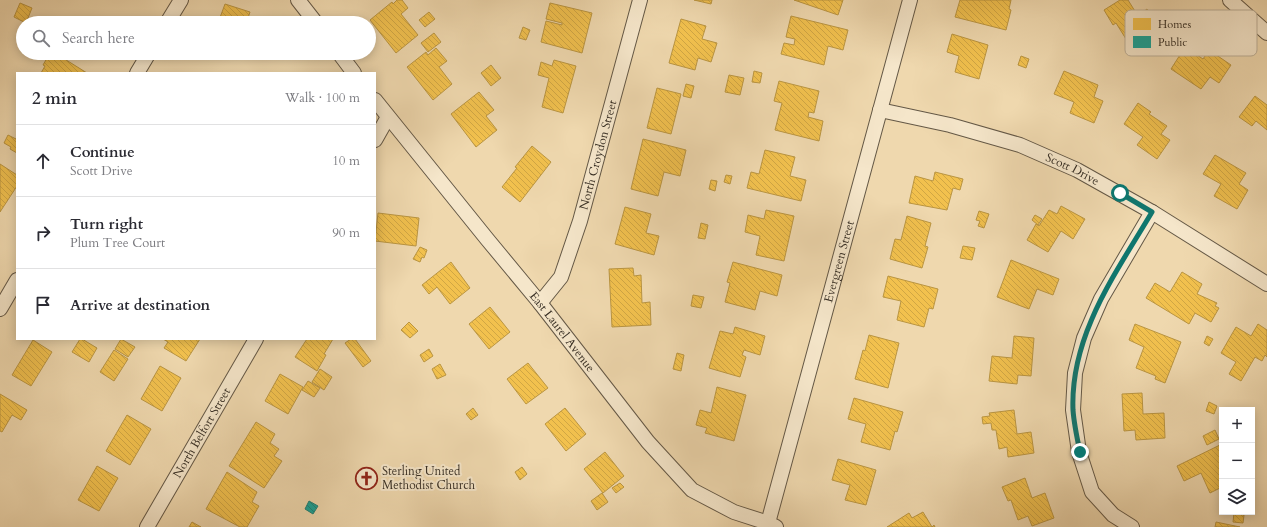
<!DOCTYPE html>
<html lang="en">
<head>
<meta charset="utf-8">
<style>
  :root { --surface:#fff; --page:#f2f2f3; --text:#2b2b33; --muted:#7c7c81; --line:#e1e1e2 }
  body { margin:0; font-family:Cardo,serif; background:var(--page); color:var(--text) }
  .controls { position:absolute; right:12px; bottom:12px; display:grid; overflow:hidden; border-radius:0px; box-shadow:0 2px 10px #0003 }
  .controls button { width:36px; height:36px; display:grid; place-items:center; padding:0; border:0; border-bottom:1px solid var(--line); background:var(--surface); color:var(--text); font:20px sans-serif }
  .stop { position:absolute; width:12px; height:12px; margin:-9px; border:3px solid #0f766e; border-radius:50%; background:#fff }
  .stop.end { background:#0f766e; border-color:#fff; box-shadow:0 1px 4px #0008 }
  .list { margin:0; padding:0; list-style:none }
  h2 { display:flex; justify-content:space-between; align-items:center; height:52px; margin:0; padding:0 16px; font-size:17px }
  h2 small { font-size:13px; font-weight:400; color:var(--muted) }
  .list li { display:grid; grid-template-columns:26px 1fr auto; gap:12px; align-items:center; box-sizing:border-box; height:72px; padding:0 16px; border-top:1px solid var(--line) }
  .list b { display:block; font-size:15px; white-space:nowrap }
  .list p { margin:0; font-size:13px; white-space:nowrap; color:var(--muted) }
  .list em { font-size:13px; font-style:normal; color:var(--muted) }
  .icon { flex:none; width:22px; height:22px; fill:none; stroke:currentColor; stroke-width:2; stroke-linecap:round; stroke-linejoin:round }
  .map { position:relative; flex:none; width:1267px; height:527px; overflow:hidden }
  .search { position:absolute; background:var(--surface); box-shadow:0 2px 10px #0003; left:16px; top:16px; width:360px; height:44px; display:flex; align-items:center; gap:10px; box-sizing:border-box; padding:0 14px; border-radius:22px; color:var(--muted); font-size:15px }
  .panel { position:absolute; background:var(--surface); box-shadow:0 2px 10px #0003; left:16px; top:72px; width:360px; height:268px; border-radius:0px }
  .map>svg:first-child { display:block }
  .homes { fill:url(#homes-back-hatch); stroke:#ba9541 }
  .public { fill:url(#public-back-hatch); stroke:#208075 }
  .lines { fill:none; stroke-linecap:round; stroke-linejoin:round }
  .minor-casing { stroke:#645846; stroke-width:16 }
  .minor { stroke:#f5e6ca; stroke-width:14 }
  .route { stroke:#0f766e; stroke-width:5 }
  .labels { text-anchor:middle; stroke-width:4; stroke-linejoin:round; paint-order:stroke }
  .street-label { font-size:12px; fill:#362e24; stroke:#f5e6ca }
  .poi-label { font-size:12px; fill:#362e24; stroke:#f5e6ca; text-anchor:start }
  .key { fill:#f5e6ca; stroke:#bcaf98; stroke-width:1 }
  .key-label { font-size:11px; fill:#362e24 }
</style>
</head>
<body>
<div class="map">
<svg width="1267" height="527" viewBox="0 0 1267 527">
  <defs>
    <pattern id="homes-back-hatch" width="6" height="6" patternUnits="userSpaceOnUse"><rect width="6" height="6" fill="#f2c14e"/><path d="M-1 5l2 2M0 0l6 6M5-1l2 2" fill="none" stroke="#d0a644"/></pattern>
    <pattern id="public-back-hatch" width="6" height="6" patternUnits="userSpaceOnUse"><rect width="6" height="6" fill="#17a398"/><path d="M-1 5l2 2M0 0l6 6M5-1l2 2" fill="none" stroke="#16857c"/></pattern>
  </defs>
  <rect width="100%" height="100%" fill="#efd8ae"/>
  <filter id="stains"><feTurbulence type="fractalNoise" baseFrequency=".005" numOctaves="4"/><feColorMatrix values="0 0 0 0 .2 0 0 0 0 .09 0 0 0 0 .02 0 0 0 .5 -.17"/></filter>
  <radialGradient id="worn" r=".72"><stop offset=".6" stop-color="#630" stop-opacity="0"/><stop offset="1" stop-color="#630" stop-opacity=".3"/></radialGradient>
  <path class="homes" d="M397,0H402L408,8L401,14L418,35L396,53L370,20L392,2L393,4Z
    M694,0H712L711,4Z
    M794,0H843L838,15Z
    M960,0H1011L1009,9L1011,10L1006,30L955,17Z
    M1120,0H1128L1138,16L1147,9L1161,32L1142,44L1135,33L1126,39L1116,23L1113,25L1104,10Z
    M20,3L32,8L26,23L14,17Z
    M550,3L592,13L582,53L541,42L546,21L562,25V23L546,19Z
    M225,4L250,12L247,21L252,23H218Z
    M429,12L435,19L425,27L419,20Z
    M791,16L848,30L843,50L828,46L824,65L781,54L784,43L794,45L795,39L786,37Z
    M681,19L706,26L702,39L717,43L711,62L698,58L695,70L669,63Z
    M523,27L530,30L526,40L519,38Z
    M434,33L441,42L428,52L421,43Z
    M952,34L988,45L979,79L955,72L959,56L947,52Z
    M1185,47L1203,59L1209,50L1231,65L1219,83L1210,77L1201,89L1171,69Z
    M436,48L447,61L439,67L452,84L433,100L407,67L426,52L428,55Z
    M50,53H55L87,73H41L45,66L43,65Z
    M1021,56L1029,59L1026,68L1018,65Z
    M554,60L576,66L563,113L542,107L549,78L538,75L541,62L552,66Z
    M491,65L501,78L491,86L481,73Z
    M754,71L762,73L760,83L752,82Z
    M1064,71L1098,85L1094,97L1103,101L1094,123L1070,113L1074,102L1054,94Z
    M729,75L744,78L740,95L725,92Z
    M779,81L819,91L814,113L809,112L808,117L823,121L819,141L775,130L782,103L774,101Z
    M686,84L694,86L691,98L683,96Z
    M657,88L681,94L671,134L647,128Z
    M479,92L494,110L486,116L497,130L476,147L451,114Z
    M1255,96L1267,105V130L1256,121L1252,126L1239,117Z
    M1138,103L1151,112L1149,114L1167,126L1161,134L1170,140L1157,159L1137,145L1143,137L1124,124Z
    M8,135L16,139L17,137V153L10,149L11,147L4,143Z
    M643,139L686,150L680,176L664,172L658,196L631,189Z
    M532,146L551,162L520,202L502,187L517,168L515,167Z
    M765,150L795,157L790,176L806,180L801,201L747,188L751,172L759,174Z
    M1215,155L1246,173L1239,184L1248,190L1237,209L1214,196L1221,184L1203,174Z
    M0,164L17,175V186L0,212Z
    M935,172L963,179L960,190L953,188L947,210L909,203L915,176L933,181Z
    M726,175L732,176L730,184L724,182Z
    M711,180L717,181L715,191L709,189Z
    M1061,206L1085,219L1073,239L1061,231L1048,252L1027,240L1036,224L1039,226L1049,210L1057,214Z
    M625,207L651,214L646,233L659,236L654,255L615,244Z
    M766,210L794,216L784,261L756,255L760,236L745,232L748,215L764,219Z
    M979,211L989,214L984,228L978,226L980,221L976,220Z
    M378,213L419,218L416,246L375,241Z
    M1035,215L1042,219L1038,225L1032,220Z
    M907,216L931,223L925,246L928,247L922,268L890,259L895,239L901,240Z
    M701,223L708,225L705,239L698,238Z
    M963,246L975,248L972,260L960,258Z
    M420,247L427,250L424,258L422,257L420,262L413,259Z
    M1011,260L1059,279L1053,295L1037,289L1029,309L997,297Z
    M451,262L470,288L450,304L437,287L429,294L422,285Z
    M733,262L782,275L777,296L760,291L755,310L725,302L730,283L727,282Z
    M633,268L634,276L641,275L642,303L650,302L651,325L612,327L609,269Z
    M1182,272L1202,284L1197,294L1217,303L1215,306L1219,308L1211,322L1195,313L1189,324L1146,298L1155,283L1170,292Z
    M888,276L938,289L933,309L929,308L924,327L897,320L901,301L883,297Z
    M693,295L704,297L701,308L691,306Z
    M490,307L510,332L489,349L469,324Z
    M409,322L418,331L410,338L401,330Z
    M1135,324L1181,342L1165,383L1155,379L1156,376L1136,368L1144,347L1129,340Z
    M1258,324L1267,330V357L1265,355L1262,361L1255,357L1241,381L1229,374L1236,362L1221,353L1236,327L1251,336Z
    M735,327L765,336L760,355L744,350L742,355L746,357L740,377L709,368L720,331L733,334Z
    M869,335L899,343L888,388L855,379L863,350L865,351Z
    M1014,336L1034,338L1031,376L1018,375L1017,384L989,381L992,356L1012,358Z
    M1207,336L1213,339L1209,346L1204,343Z
    M80,339H82L97,348L89,362L72,352Z
    M121,339L135,347L128,357L115,349Z
    M163,339H200L186,361L164,348L168,342Z
    M307,339H333L324,354L326,355L317,371L295,357Z
    M351,339H355L371,361L363,367L345,343Z
    M33,340L52,352L31,386L12,375Z
    M429,349L433,356L424,362L420,355Z
    M114,350L128,359L114,381L100,372Z
    M677,353L684,355L681,371L673,369Z
    M528,363L548,388L526,404L507,379Z
    M440,364L446,375L437,379L432,369Z
    M160,366L181,378L162,411L141,399Z
    M320,369L332,377L324,390L312,382Z
    M280,374L303,387L288,414L265,401Z
    M308,381L320,388L314,397L302,390Z
    M717,387L746,395L734,441L705,433L707,428L696,425L700,410L711,413Z
    M1142,393L1143,414L1164,413L1165,438L1136,440L1135,430L1124,431L1122,394Z
    M0,394L27,410L21,420L12,415L2,432L0,431Z
    M854,398L903,412L897,432L895,431L890,450L861,442L866,424L848,419Z
    M1209,402L1217,406L1214,414L1206,411Z
    M473,408L478,415L471,420L466,414Z
    M565,408L586,434L566,451L545,424Z
    M1014,410L1017,434L1031,432L1034,453L1008,457L1007,447L999,449L996,430H992L991,423L983,424L982,417L990,416L989,413Z
    M127,415L151,429L130,465L106,451Z
    M256,422L275,434L270,443L279,449L274,456L282,461L264,488L229,466Z
    M1215,430L1219,439L1207,445L1203,436Z
    M1222,444V487L1210,493L1201,473L1184,481L1177,466Z
    M605,452L624,476L603,493L584,469Z
    M838,459L876,470L866,505L845,500L850,485L832,480Z
    M97,466L118,478L99,511L78,500Z
    M522,467L527,474L520,480L515,472Z
    M227,472L257,492L252,502L259,506L247,527H240L206,509Z
    M1025,478L1032,498L1045,493L1054,518L1032,526L1028,516L1018,520L1011,500L1008,501L1002,487Z
    M620,483L624,487L616,493L612,488Z
    M602,493L608,502L597,510L591,501Z
    M923,512L932,527L934,525L935,527H887L909,513L912,518Z
    M1234,513L1244,515L1243,523L1233,522Z
    M192,522L201,527H189Z
    M1216,522L1240,527H1215Z"/>
  <path class="public" d="M309,501L318,506L313,514L305,509Z"/>
  <g class="lines">
    <defs>
      <g id="minor">
        <path d="M298,0L316,23"/>
        <path d="M1230,0L1267,33"/>
        <path d="M167,23L181,0"/>
        <path d="M339,53L354,73"/>
        <path d="M137,73L149,53"/>
        <path id="s1" d="M375,100L487,239L540,303L648,442L692,490L734,512L768,523L776,527"/>
        <path id="s2" d="M880,110L950,125L1020,145L1077,170L1152,212L1267,284"/>
        <path d="M375,140L388,117"/>
        <path id="s3" d="M540,303L561,277L580,221L640,0"/>
        <path d="M0,309L17,280"/>
        <path id="s4" d="M768,523L910,0"/>
        <path id="s5" d="M147,527L256,339"/>
        <path d="M1132,527L1113,515L1092,492L1079,452L1073,410L1075,373L1084,338L1101,299L1152,212"/>
      </g>
    </defs>
    <use href="#minor" class="minor-casing"/>
    <use href="#minor" class="minor"/>
  </g>
  <g class="lines">
    <path class="route" d="M1080,452C1077,438 1074,424 1073,410C1070,335 1116,273 1152,212L1120,193"/>
  </g>
  <defs>
    <symbol id="church-ring" viewBox="-11 -11 22 22"><circle r="9.5" fill="#f5e6ca" stroke="#8f2418" stroke-width="1.5"/><path d="M-1.2-6h2.4v3.5h3.3v2.4h-3.3V6h-2.4V-.1h-3.3v-2.4h3.3Z" fill="#8f2418"/></symbol>
  </defs>
  <g fill-rule="evenodd">
    <use href="#church-ring" x="354" y="466" width="25" height="25"/>
  </g>
  <g class="labels">
    <g class="street-label">
      <text dy="4" stroke="none"><textPath href="#s3" startOffset="161">North Croydon Street</textPath></text>
      <text dy="4" stroke="none"><textPath href="#s2" startOffset="202">Scott Drive</textPath></text>
      <text dy="4" stroke="none"><textPath href="#s4" startOffset="271">Evergreen Street</textPath></text>
      <text dy="4" stroke="none"><textPath href="#s1" startOffset="298">East Laurel Avenue</textPath></text>
      <text dy="4" stroke="none"><textPath href="#s5" startOffset="109">North Belfort Street</textPath></text>
    </g>
    <g class="poi-label">
      <text x="382" y="475">Sterling United<tspan x="382" dy="14">Methodist Church</tspan></text>
    </g>
  </g>
  <rect x="1125" y="10" width="132" height="46" rx="6" class="key"/>
  <rect x="1133" y="18" width="18" height="12" fill="#f2c14e"/>
  <rect x="1133" y="36" width="18" height="12" fill="#17a398"/>
  <g class="key-label">
    <text x="1158" y="28">Homes</text>
    <text x="1158" y="46">Public</text>
  </g>
  <rect width="100%" height="100%" filter="url(#stains)"/>
  <rect width="100%" height="100%" fill="url(#worn)"/>
</svg>
<div class="controls">
<button>+</button>
<button>−</button>
<button><svg class="icon" aria-label="layers" viewBox="0 0 24 24"><path d="M12 4l9 5-9 5-9-5zM3 14l9 5 9-5"/></svg></button>
</div>
<div class="stop" style="left:1120px;top:193px"></div>
<div class="stop end" style="left:1080px;top:452px"></div>
<div class="search"><svg class="icon" aria-label="search" viewBox="0 0 24 24"><circle cx="10" cy="10" r="6"/><path d="M15 15l6 6"/></svg>Search here</div>
<section class="panel">
<h2>2 min<small>Walk · 100 m</small></h2>
<ul class="list">
<li><svg class="icon" aria-label="ahead" viewBox="0 0 24 24"><path d="M12 20V5M6 11l6-6 6 6"/></svg><div><b>Continue</b><p>Scott Drive</p></div><em>10 m</em></li>
<li><svg class="icon" aria-label="right" viewBox="0 0 24 24"><path d="M7 20v-9h11M14 6l5 5-5 5"/></svg><div><b>Turn right</b><p>Plum Tree Court</p></div><em>90 m</em></li>
<li><svg class="icon" aria-label="arrive" viewBox="0 0 24 24"><path d="M6 21V4h12l-3 4 3 4H6"/></svg><div><b>Arrive at destination</b></div></li>
</ul>
</section>
</div>
</body>
</html>
